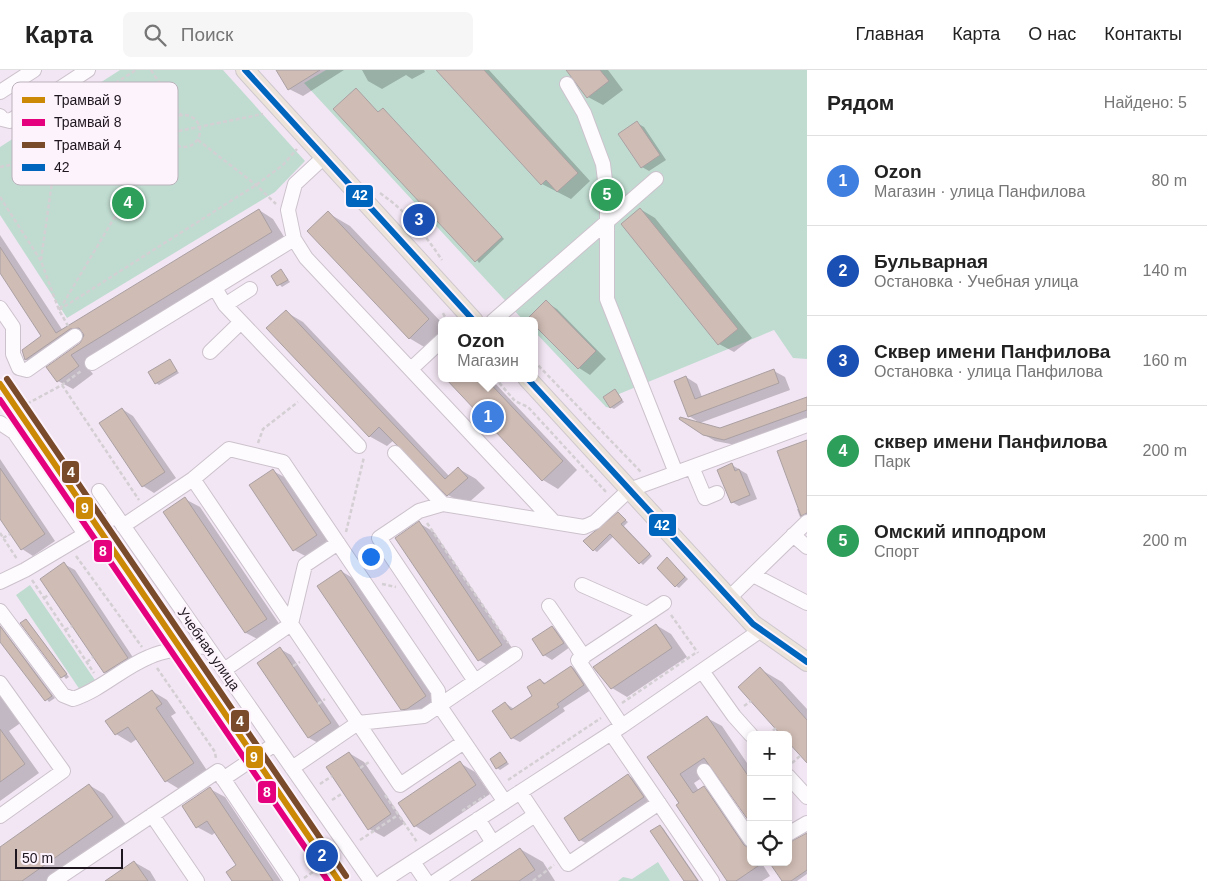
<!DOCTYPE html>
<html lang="ru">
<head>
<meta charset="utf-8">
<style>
  :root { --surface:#fff; --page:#f6f6f6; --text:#222; --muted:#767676; --line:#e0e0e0; --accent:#695f6a }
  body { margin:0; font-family:Helvetica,sans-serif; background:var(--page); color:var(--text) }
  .controls { position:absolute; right:15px; bottom:15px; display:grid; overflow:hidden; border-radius:8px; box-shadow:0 2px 8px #0003 }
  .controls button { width:45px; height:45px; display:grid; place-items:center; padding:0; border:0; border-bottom:1px solid var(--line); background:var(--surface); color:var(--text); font:25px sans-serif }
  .scale { position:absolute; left:15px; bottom:12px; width:108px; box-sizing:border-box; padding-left:5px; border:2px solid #1f1720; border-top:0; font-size:14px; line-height:18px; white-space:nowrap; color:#1f1720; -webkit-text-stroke:4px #fcf3fd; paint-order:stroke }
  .you { position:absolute; left:370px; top:486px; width:18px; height:18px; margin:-12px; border:4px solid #fff; border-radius:50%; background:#1a73e8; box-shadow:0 0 0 8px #1a73e833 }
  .badge { display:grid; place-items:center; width:32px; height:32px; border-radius:50%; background:var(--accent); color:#fff; font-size:16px; font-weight:700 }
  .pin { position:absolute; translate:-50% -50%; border:2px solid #fff; box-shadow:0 1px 5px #0006 }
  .popup { position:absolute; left:438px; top:247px; width:100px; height:65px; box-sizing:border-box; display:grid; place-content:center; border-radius:8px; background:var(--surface); filter:drop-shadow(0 1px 4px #0005); font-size:16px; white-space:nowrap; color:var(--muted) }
  .popup b { font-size:19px; color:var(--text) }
  .popup::after { content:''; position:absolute; left:50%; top:100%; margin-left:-10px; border:10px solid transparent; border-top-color:var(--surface) }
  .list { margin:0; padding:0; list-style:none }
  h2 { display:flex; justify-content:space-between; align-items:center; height:65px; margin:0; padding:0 20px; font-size:21px }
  h2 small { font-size:16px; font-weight:400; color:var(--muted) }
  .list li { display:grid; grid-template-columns:32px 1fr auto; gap:15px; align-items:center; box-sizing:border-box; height:90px; padding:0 20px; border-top:1px solid var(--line) }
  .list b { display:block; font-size:19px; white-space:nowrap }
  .list p { margin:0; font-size:16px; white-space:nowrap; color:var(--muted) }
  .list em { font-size:16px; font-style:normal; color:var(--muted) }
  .icon { flex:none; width:28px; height:28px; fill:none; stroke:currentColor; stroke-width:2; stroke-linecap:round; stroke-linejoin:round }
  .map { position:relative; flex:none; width:807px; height:811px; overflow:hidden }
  header { display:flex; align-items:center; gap:30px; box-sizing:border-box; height:70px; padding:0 25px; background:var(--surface); border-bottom:1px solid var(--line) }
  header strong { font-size:24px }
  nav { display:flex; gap:28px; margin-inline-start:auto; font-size:18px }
  .search { width:350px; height:45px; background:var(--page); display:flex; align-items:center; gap:12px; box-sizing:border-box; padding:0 18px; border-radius:8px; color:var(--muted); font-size:19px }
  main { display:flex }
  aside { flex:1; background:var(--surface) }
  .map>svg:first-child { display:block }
  .green { fill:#c0dcd1 }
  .shadow { fill:#0003 }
  .building { fill:#cfbcb4; stroke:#aaa0a3 }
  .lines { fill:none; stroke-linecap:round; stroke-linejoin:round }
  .minor-casing { stroke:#ccc2cd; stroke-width:16 }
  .major-casing { stroke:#cec8ce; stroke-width:20 }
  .path { stroke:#d3cfd3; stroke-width:2.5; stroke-dasharray:4 2.5; stroke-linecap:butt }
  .minor { stroke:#fdfbfd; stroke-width:14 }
  .major { stroke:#ece4da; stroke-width:18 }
  .bus-1-casing { stroke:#fcf3fd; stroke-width:10 }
  .bus-1 { stroke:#0065bd; stroke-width:6 }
  .tram-1-casing { stroke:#fcf3fd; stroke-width:10 }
  .tram-2-casing { stroke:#fcf3fd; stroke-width:10 }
  .tram-3-casing { stroke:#fcf3fd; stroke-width:10 }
  .tram-1 { stroke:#cc8906; stroke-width:6 }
  .tram-2 { stroke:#e5007d; stroke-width:6 }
  .tram-3 { stroke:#7a4b2a; stroke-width:6 }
  .labels { text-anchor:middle; stroke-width:5; stroke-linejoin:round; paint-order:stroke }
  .street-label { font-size:14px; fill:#1f1720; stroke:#fcf3fd }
  .key { fill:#fcf3fd; stroke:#bab1bb; stroke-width:1 }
  .key-label { font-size:14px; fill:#1f1720 }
  .line-badge { stroke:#fcf3fd; stroke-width:2 }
  .badge-label { font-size:14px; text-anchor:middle; font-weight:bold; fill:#fff }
</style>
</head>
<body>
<header>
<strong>Карта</strong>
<div class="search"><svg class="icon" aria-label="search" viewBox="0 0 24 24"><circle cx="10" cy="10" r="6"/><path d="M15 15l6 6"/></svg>Поиск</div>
<nav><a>Главная</a><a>Карта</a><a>О нас</a><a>Контакты</a></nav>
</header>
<main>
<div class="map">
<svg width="807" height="811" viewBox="0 0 807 811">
  <rect width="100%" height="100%" fill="#f3e6f4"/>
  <path class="green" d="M120,0H223L305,91L275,122L67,248L0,145V77Z
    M326,0H807V289L793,288L774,260L619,324L622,330L610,338L606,337L534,261V251H524L304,13Z
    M30,515L97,613L82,623L16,525Z
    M658,792L670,811H618L623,807L632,809Z"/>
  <path class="shadow" d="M277,0H344L303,26L289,19Z
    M362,0H424L425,2L412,9L406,5L382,19L368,11Z
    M441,0H489L590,111L571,129L542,114Z
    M567,0H608L623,20L603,35L588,27Z
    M383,39L504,169L479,193L379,43Z
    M637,53L644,57L666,90L649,101L642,97Z
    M640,139L655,148L752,268L734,282L719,274Z
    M259,140L273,149L286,170L85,294L93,304L73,319L58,311L48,297L81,274L84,267L41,298L26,290L23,281L43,266L0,201V165L63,261Z
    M328,143L350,156L442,253V271L431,281L409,268Z
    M281,201L290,212L282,217L272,206Z
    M546,232L557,239L606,289L590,305L579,298L529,248Z
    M286,242L303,252L450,407L459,399L476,409L485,418L466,435L448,425L394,370L387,376L369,366Z
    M170,291L179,303L159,315L156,313Z
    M774,301L785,307L790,320L700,353L689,346L686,307L697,314L702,327Z
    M447,308H490L577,400L558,419L543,410Z
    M615,320L624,332L614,339L610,337Z
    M807,328V350L736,375L715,371L703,364Z
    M122,339L133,346L176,408L154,423L143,416Z
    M807,372V451L800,447L797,439H800Z
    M0,389L55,471L33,486L22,479L0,447Z
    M732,395L747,404L757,429L739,436L732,432Z
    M273,401L288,409L331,473L309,488L294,480Z
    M185,429L200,437L282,558L261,571L246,563L165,442Z
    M618,444L628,452L624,456L652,486L643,495L614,466L597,482L594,480Z
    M419,453L434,462L516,584L494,599L479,590Z
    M667,489L688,509L679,518L676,516Z
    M64,494L75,500L138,595L116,609L105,602Z
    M341,501L356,510L440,635L417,648L402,639Z
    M26,550L69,607L66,609L22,553Z
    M0,555L55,628L49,632L0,570Z
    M656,555L671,564L687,587L627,627L612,618Z
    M552,557L559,561L570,577L552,590L544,585L534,570Z
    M280,579L291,585L342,660L320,674L309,668L259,593Z
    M572,597L579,602L591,620L563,638L565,641L520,672L512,668L494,641L505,633L514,639L534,626L540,610L547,614Z
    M760,599L782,612L807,639V691L788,665Z
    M0,621L22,652L9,661L39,703L0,731Z
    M152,621L167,630L176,643L171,646L208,702L181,720L166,711L137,669L131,673L116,664Z
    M707,648L722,656L751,699V752L714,700L694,713L699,721L704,718L718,726L751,776V792H761L770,806L762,811H728L649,687Z
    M349,683L364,692L405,753L384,767L369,759Z
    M500,684L509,694L500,700L497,698Z
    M460,693L475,702L490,724L430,765L415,756Z
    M629,706L644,714L658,736L595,778L580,770Z
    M89,715L104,724L127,756L49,811H0V778Z
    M210,719L225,727L281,811H233L238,795L216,762L212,765L197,757Z
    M660,756L663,758L699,811H686Z
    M807,765V804L797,811H783L788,792Z
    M520,779L543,792L555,811H473Z
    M134,792L150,801L156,811H107Z"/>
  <path class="building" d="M276,0H320L288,20Z
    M436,0H484L578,103L557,122L546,110L541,115Z
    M566,0H600L609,11L587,28Z
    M356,18L378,42L383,38L502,167L475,192L333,39Z
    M637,51L660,85L641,98L618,64Z
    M640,138L738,259L718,275L621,154Z
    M259,139L272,162L71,285L79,296L57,312L46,297L80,273L84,265L79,258L70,259L25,290L22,280L41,266L0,203V177L56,263Z
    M328,141L429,249L409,269L307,161Z
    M281,199L288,210L277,216L271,206Z
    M546,230L596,281L578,299L534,255V251L528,248Z
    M286,240L445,409L458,397L468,408L447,426L379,357L369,367L266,258Z
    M170,289L177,301L155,314L148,302Z
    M774,299L779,313L688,347L674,311L686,306L695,329Z
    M445,308H485L563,391L542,411Z
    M615,319L622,330L610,338L603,327Z
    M807,327V340L724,370L703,365L679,349L680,347L720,358Z
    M122,338L165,402L142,417L99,353Z
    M807,370V443L801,446L777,381Z
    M732,393L735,401L739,399L750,425L731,433L717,400Z
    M0,398L45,464L21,480L0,449Z
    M273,399L317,465L293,481L249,415Z
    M185,427L267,549L245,563L163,442Z
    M618,442L626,450L621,454L650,484L639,494L610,464L593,481L583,471Z
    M419,451L502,575L478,591L395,468Z
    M667,487L685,507L675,517L657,498Z
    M64,492L128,588L104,603L40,509Z
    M341,500L426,626L407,639L401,640L317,516Z
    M26,549L67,604L61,608L20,553Z
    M656,554L672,578L611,619L593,597Z
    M0,556L52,626L45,631L0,572Z
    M552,556L564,573L543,586L532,569Z
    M280,577L331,653L308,668L257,593Z
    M571,596L584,615L557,634L559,637L511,669L492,641L505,632L511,640L532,626L527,617L540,609L544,614Z
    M760,597L807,650V693L788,672V665H781L738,617Z
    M152,620L162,634L156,638L194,693L165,712L128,657L115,665L105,651Z
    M707,646L751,710V754L704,688L680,704L693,723L704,716L744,775L751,779V792H764L736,811H727L676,735L679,733L647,687Z
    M0,659L25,694L0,712Z
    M349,682L391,744L368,760L326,697Z
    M500,682L507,692L496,699L490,689Z
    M460,691L476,715L414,757L398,733Z
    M628,704L644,727L579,771L564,748Z
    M89,714L113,747L22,811H0V777Z
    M210,717L273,811H232L226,802L236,795L207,751L196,758L182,736Z
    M660,755L675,777L698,811H684L650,761Z
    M807,763V800L791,811H782L769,792H788V773Z
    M520,778L535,800L519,811H471Z
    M134,791L148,811H105Z"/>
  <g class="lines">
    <defs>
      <path id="minor" d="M567,14L584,43L603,94L607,127V229L676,403
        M0,22L34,0
        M0,46L2,49L10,51L88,0
        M324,87L295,114L288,140L294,169L306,188L553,451
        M215,218L225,235L359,376
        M225,235L250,219
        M0,238L13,257V284L19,298L27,300L75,266
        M493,251L656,109
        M210,282L241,252
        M92,293L294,169
        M411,299L442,270
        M0,353L14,362L85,464
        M395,383L443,434
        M692,397L705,428L717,423
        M193,409L400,715L464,672
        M99,421L371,811
        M123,456L193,409L229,379L283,392L438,621L439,635L505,732
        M793,465L807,477
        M753,505L807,533
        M0,512L25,500L116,446
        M582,515L647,544
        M729,528L807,452
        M549,536L584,587
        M0,541L63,625L73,629C101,620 122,598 149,587C167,579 188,578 207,576
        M224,600L291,554L305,495L338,473
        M702,601L734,646L751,665
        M475,611L379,468L419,441L443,434L584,457L595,452L629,420L807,355
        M0,613L63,701L0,746
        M622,656L578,590L664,533
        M611,663L712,811
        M292,698L358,653L424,646L515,584
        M704,701L751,770
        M788,706L807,727
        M223,709L275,674
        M520,722L568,794L659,733
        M152,745L197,811
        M478,749L493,773
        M788,764L807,753
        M413,792L426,811
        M54,811L218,701L292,811
        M383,811L622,656L761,560
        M436,811L535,745"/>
      <path id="major" d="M245,0L474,251
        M527,308L753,554L807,592"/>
    </defs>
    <use href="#minor" class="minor-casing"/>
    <use href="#major" class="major-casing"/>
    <path class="path" d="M151,0L181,45
      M168 61a16 16 0 1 1 32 0a16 16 0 1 1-32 0Z
      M198,70L256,115L276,134
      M104,76L127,126
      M0,97L263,44
      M380,123C408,143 423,162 442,190
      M0,127L41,191L59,240L68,256
      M41,190L61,48L136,0
      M60,239L164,64
      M59,240L256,115L283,95L297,79
      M443,243L447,251
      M534,291L641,402
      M495,308L515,331L528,337L607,423
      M62,315L139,430
      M10,343L62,315L81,301
      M258,373L263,359L298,332
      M427,453L508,573
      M346,462L364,387
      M0,463L17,489
      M3,468L10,464
      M76,486L142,577
      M32,510L94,603
      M382,514L396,517
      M44,528L50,524
      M671,545L698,583
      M65,560L72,556
      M87,592L93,587
      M293,596L300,592
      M157,598L215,682L216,689
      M622,633L697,582
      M318,634L325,629
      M744,636L751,631
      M768,665L776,658
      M792,693L800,686
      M360,698L369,692
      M508,710L601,648
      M320,714L332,706
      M385,725L417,772L418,771
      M332,730L343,723
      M462,741L485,726
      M360,770L398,745
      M304,808L337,786
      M533,811L554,795"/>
    <use href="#minor" class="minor"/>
    <use href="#major" class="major"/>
    <defs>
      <path id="bus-1" d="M245,0L474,251
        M527,308L753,554L807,592"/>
    </defs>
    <use href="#bus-1" class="bus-1-casing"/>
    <use href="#bus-1" class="bus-1"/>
    <defs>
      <path id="tram-1" d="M0,314L339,811"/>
      <path id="tram-2" d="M0,330L328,811"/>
      <path id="tram-3" d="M7,309L346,806"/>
    </defs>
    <use href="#tram-1" class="tram-1-casing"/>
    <use href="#tram-2" class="tram-2-casing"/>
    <use href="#tram-3" class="tram-3-casing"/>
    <use href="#tram-1" class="tram-1"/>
    <use href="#tram-2" class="tram-2"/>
    <use href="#tram-3" class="tram-3"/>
  </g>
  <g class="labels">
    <g class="street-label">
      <text transform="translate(209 579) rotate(55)" y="5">Учебная улица</text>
    </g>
  </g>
  <rect x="12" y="12" width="166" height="103" rx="8" class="key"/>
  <rect x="22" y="27" width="23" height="6" fill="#cc8906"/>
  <rect x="22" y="49" width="23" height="7" fill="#e5007d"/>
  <rect x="22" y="72" width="23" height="6" fill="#7a4b2a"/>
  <rect x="22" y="94" width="23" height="7" fill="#0065bd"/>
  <g class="key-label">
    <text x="54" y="35">Трамвай 9</text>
    <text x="54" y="57">Трамвай 8</text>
    <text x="54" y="80">Трамвай 4</text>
    <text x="54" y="102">42</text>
  </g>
  <g class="line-badge">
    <rect x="345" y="114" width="29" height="24" rx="5" fill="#0065bd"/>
    <rect x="61" y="390" width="19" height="24" rx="5" fill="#7a4b2a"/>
    <rect x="75" y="426" width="19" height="24" rx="5" fill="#cc8906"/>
    <rect x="648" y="443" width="29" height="24" rx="5" fill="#0065bd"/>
    <rect x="93" y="469" width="20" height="24" rx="5" fill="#e5007d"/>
    <rect x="230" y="639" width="20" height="24" rx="5" fill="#7a4b2a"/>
    <rect x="245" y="675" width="19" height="24" rx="5" fill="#cc8906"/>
    <rect x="257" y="710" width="20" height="24" rx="5" fill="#e5007d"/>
  </g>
  <g class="badge-label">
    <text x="360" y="130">42</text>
    <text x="71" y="407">4</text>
    <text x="85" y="443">9</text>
    <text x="662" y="460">42</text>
    <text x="103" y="486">8</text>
    <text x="240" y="656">4</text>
    <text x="254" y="692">9</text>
    <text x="267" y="727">8</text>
  </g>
</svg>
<div class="controls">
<button>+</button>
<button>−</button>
<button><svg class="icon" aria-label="locate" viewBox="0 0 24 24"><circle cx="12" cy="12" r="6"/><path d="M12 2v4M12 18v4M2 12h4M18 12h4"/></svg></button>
</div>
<div class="scale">50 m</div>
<div class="you"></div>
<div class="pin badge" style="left:488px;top:347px;background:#3f7fe0">1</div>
<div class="popup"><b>Ozon</b>Магазин</div>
<div class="pin badge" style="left:322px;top:786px;background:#1a4fb4">2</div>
<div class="pin badge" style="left:419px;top:150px;background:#1a4fb4">3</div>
<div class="pin badge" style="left:128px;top:133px;background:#2e9e5b">4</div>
<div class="pin badge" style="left:607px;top:125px;background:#2e9e5b">5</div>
</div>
<aside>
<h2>Рядом<small>Найдено: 5</small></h2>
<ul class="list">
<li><span class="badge" style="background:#3f7fe0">1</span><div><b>Ozon</b><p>Магазин · улица Панфилова</p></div><em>80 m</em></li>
<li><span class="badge" style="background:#1a4fb4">2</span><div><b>Бульварная</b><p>Остановка · Учебная улица</p></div><em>140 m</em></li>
<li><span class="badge" style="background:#1a4fb4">3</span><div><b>Сквер имени Панфилова</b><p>Остановка · улица Панфилова</p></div><em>160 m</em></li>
<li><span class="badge" style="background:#2e9e5b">4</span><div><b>сквер имени Панфилова</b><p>Парк</p></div><em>200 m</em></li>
<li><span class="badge" style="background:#2e9e5b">5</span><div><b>Омский ипподром</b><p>Спорт</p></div><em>200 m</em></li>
</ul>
</aside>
</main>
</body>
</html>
